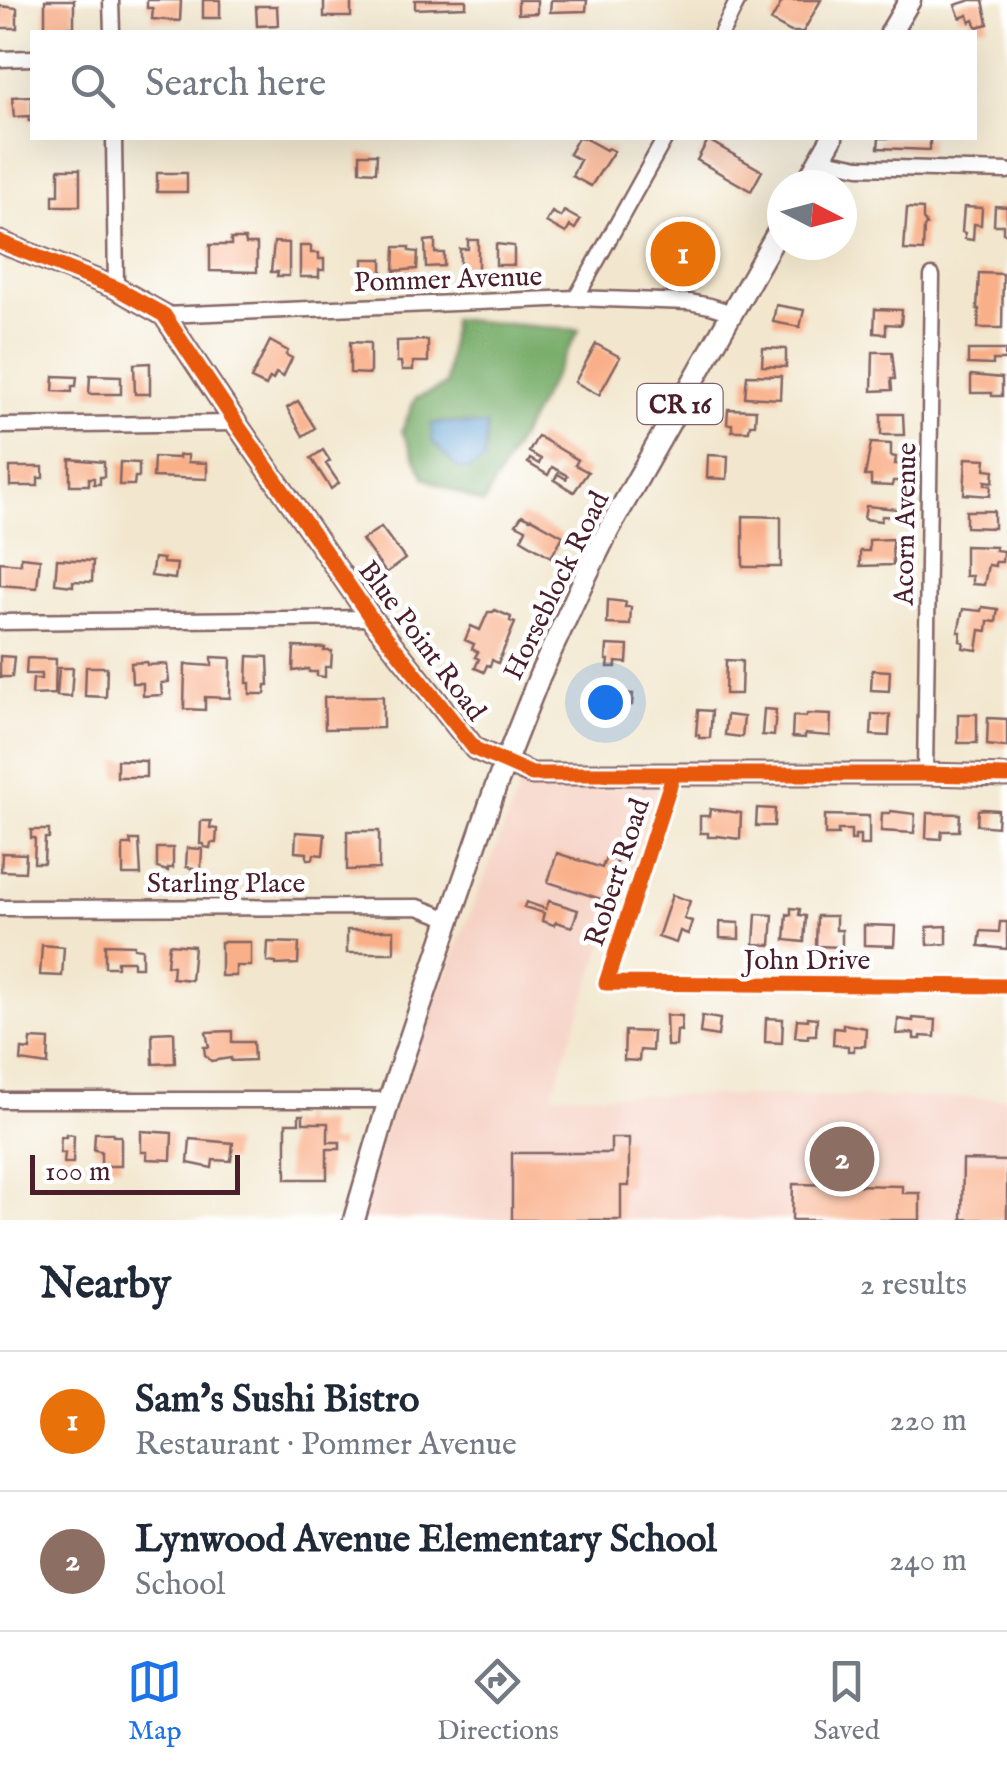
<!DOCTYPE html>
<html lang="en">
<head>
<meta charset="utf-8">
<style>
  :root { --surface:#fff; --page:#f6f6f7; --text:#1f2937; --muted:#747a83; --line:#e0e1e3; --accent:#1a73e8 }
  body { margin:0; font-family:"IM FELL English",serif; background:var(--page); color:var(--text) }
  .compass { position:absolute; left:767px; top:170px; width:90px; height:90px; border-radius:50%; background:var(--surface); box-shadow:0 10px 40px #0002; rotate:96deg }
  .scale { position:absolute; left:30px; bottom:25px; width:210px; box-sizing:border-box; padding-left:10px; border:5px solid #4a1f2b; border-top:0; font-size:28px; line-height:35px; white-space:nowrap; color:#4a1f2b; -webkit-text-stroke:8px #fff; paint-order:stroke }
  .you { position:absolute; left:605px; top:702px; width:35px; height:35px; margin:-25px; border:8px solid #fff; border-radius:50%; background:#1a73e8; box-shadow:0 0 0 15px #1a73e833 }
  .badge { display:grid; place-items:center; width:65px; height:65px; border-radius:50%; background:var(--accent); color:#fff; font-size:32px; font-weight:700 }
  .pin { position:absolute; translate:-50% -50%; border:5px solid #fff; box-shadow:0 2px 10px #0006 }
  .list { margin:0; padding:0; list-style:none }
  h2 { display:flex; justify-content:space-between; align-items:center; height:130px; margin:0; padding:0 40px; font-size:42px }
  h2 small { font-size:32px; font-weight:400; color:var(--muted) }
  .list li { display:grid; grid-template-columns:65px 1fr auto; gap:30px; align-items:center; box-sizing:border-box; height:140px; padding:0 40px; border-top:2px solid var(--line) }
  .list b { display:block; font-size:38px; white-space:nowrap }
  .list p { margin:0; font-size:32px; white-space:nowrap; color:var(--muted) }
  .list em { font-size:32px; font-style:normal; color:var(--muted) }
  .icon { flex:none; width:55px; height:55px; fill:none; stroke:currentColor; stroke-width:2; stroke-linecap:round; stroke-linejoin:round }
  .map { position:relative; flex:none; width:1007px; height:1220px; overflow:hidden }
  .search { position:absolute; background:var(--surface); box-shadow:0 10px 40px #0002; left:30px; right:30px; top:30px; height:110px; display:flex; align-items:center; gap:25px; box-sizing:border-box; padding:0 35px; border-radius:0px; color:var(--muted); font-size:38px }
  .sheet { height:410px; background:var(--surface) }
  nav { display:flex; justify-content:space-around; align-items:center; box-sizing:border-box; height:140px; border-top:2px solid var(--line); background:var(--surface); font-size:28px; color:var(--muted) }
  nav a { display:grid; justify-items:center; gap:5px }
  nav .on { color:var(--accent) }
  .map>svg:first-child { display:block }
  .built { fill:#f6d2c5 }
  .forest { fill:#78ad6a; stroke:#61664a; stroke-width:2.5 }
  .water { fill:#5fa0d2; stroke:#54607e; stroke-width:2.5 }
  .building { fill:#f9af88 }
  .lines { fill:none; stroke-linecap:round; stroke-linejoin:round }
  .street-casing { stroke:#856564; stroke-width:19 }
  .secondary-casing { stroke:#856564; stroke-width:25 }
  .primary-casing { stroke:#856564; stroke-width:25 }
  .street { stroke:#fff; stroke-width:14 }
  .secondary { stroke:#fff; stroke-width:20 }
  .primary { stroke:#fff; stroke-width:20 }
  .cycleway-casing { stroke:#fff; stroke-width:21 }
  .cycleway { stroke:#e8590c; stroke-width:15 }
  .labels { text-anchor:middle; stroke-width:9; stroke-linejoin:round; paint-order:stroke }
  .shield { fill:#fff; stroke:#80626b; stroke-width:2.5 }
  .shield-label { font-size:25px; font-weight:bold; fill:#4a1f2b }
  .street-label { font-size:28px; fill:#4a1f2b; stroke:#fff }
</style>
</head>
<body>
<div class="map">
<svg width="1007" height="1220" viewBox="0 0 1007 1220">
  <rect width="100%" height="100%" fill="#fff"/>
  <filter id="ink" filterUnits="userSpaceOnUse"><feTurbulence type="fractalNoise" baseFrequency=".01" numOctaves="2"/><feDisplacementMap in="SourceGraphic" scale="20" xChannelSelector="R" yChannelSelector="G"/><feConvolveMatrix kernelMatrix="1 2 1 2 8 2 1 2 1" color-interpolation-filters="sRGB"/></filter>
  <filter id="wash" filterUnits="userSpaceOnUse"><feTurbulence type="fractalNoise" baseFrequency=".0048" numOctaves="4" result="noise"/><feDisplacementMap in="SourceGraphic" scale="40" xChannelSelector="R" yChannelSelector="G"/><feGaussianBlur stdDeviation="2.25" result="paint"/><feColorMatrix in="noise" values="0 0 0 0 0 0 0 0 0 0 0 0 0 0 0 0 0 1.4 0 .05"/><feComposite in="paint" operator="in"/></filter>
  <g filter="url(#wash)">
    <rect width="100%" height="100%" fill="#f2e7ce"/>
    <path class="built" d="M524,777L659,782L552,1094L1007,1098V1220H349Z"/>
    <path class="forest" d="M452,319L579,330L483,504L425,478L402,431L415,399L446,385Z"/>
    <path class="water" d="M448,422L487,426L484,461L469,470L457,468L432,441L431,424Z"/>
    <g id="blocks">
      <path class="building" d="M45,0H74V27L45,29Z
        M147,0H181L180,21L152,19L153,8H147Z
        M203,0H220V18H203Z
        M324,0H351V17H324Z
        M415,0H466V7L415,9Z
        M518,0H537V13L518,14Z
        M551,0H587L586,11L550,12Z
        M783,0H821L803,32H791L771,21Z
        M971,0H983L988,24L977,27L974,20L970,22L968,15L960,18L955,5Z
        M0,6L17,8V28H0Z
        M256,6H277L278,25L257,26Z
        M32,96V121H29V116L14,117L12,97Z
        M578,138H584L606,150L608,148L614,151L591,186L572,176L580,160L569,154Z
        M879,138H930V150L878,148Z
        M708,140L762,171L751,191L697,160Z
        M360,154H377L376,172L360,171Z
        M59,169H80V206H53V195H59Z
        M157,173H187V192H157Z
        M995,206L1007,207V233H1003V225H994Z
        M964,207L982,208L981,225L974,224L973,240L965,239V233L962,232Z
        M907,208L923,209V219L927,225L924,227L923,251L904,250Z
        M564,211L580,220L575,229L570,226L566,233L546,222L552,212L561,217Z
        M665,230L714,259L702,279L653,249Z
        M231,239H245L246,244H257V272L210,271V245H231Z
        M435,240V253H444V266L426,267L425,241Z
        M468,240H478V272H460V249H468Z
        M274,242L289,243V276H277L278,272H271Z
        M496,244L514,246V265H496Z
        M300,246H311V253H319V259H324V270H319V277H300Z
        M395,247H409V251L418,252L417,269L394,271Z
        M363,259H382V276H363Z
        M979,273L1003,274L1002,328H978L979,309H977Z
        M776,305L804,310L800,327L773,322Z
        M875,309L902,310L901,325L886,324V334L874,333Z
        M428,340V362H413V370H402L401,362H397V341Z
        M270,341L288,351L286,355L292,358L283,377L276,373L273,380L270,378L266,386L251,379Z
        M350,342L370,343V374L350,373Z
        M596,344L620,357L599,395L575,382Z
        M763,348L786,349V367L762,366Z
        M968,350H1005V360H993V365L968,364Z
        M873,352H892L895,379H891L892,390L872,391Z
        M150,363V394H135L134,364Z
        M90,375L121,376V394H89Z
        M747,375L781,376L780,399L745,397Z
        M971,375L1002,378V396H992V393H971Z
        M54,376L77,377L76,386H72V392L53,391Z
        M298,401L315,428L303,436L287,408Z
        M728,409L756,410L755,424H750L749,431H732V424H727Z
        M881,414H903L904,435H881Z
        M538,436L578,460L575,465L588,472L574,492L554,480L558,474L566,479L568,476L552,467L548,475L528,463L530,459L539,464L541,459L529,452Z
        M871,443L891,444V456L896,457L895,464H904L903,481H893L892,486L871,485V476H865Z
        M323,450L330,461L326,464L339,483L331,489L311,458Z
        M179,455H188V462L207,463V479L153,477L154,457L179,458Z
        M708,455L728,456L727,479L707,478Z
        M966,458L986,459L985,469L994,470L993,482L985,481V485H991L990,496L964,494Z
        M70,459L104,462V477H100V484H94V478H89V485H70Z
        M120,462L139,463V477H135L134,485H119Z
        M10,467H43V478H38V486H10Z
        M866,506L898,509L897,517L882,516L881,521L864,519Z
        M966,511H994V528L966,527Z
        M522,515L530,519L531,518L563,536L551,557L521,539L526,529L516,524Z
        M743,516L781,517V567H743Z
        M381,527L405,559L386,573L362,540Z
        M892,539L893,565L860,566V551H869V540Z
        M965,546L996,547L995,550L1003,551L1002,562H995V566L988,565L984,585L972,584V576H965Z
        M21,557L40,559L37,588L0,585V562L21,564Z
        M154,558L163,559V563L177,564L175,579L151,576Z
        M57,559L93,561L92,582L73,581V586L55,584Z
        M608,600L626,602L625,607H631L630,625L607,624Z
        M982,607L998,609L996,622L988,621L987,631L980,630L977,650L963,648L964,642L960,641L961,632H958L963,609L981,611Z
        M495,610L511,617L510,621L515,623L498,663L492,660L490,666L487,665L484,672L475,668L479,659L475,657L478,652L472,649L474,644L465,640L471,626L480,630L488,612H493Z
        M607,645L628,646L627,663L616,662V667H608L609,660H606Z
        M294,647L325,648L324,651H332L331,667H325V677L317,676V672H309V669L293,671Z
        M0,656L14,657L12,677H0Z
        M248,656L268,657L269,685H266L265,694H250V683H247Z
        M212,657L231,658L230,698L205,697V710L184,709L185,664L212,666Z
        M27,658L56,659L55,694L32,695L33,679H41V674H26Z
        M726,660L742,661L741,694H725Z
        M147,662V665L167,664L169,682L161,683L162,695L143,696V683H132L131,663Z
        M86,667H107L106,697L85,696Z
        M59,668H73L71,697L57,696Z
        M872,670L890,671L889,691L871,690Z
        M606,692L633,694L632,705H624L623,715L605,714Z
        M383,696V728L325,729L324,697Z
        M764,709L776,710L774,736L762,735Z
        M698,710L712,711L710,738H699V735H696Z
        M807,714L831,715L830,736L805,734V738L792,737L793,716L806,717Z
        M872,714L890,715L889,736L871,735Z
        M958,714H977V743H958Z
        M727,715L744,717L742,737L725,735Z
        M988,718L1007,719V747L987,745Z
        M117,760L146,761V777H117Z
        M757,808L775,809L774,826H756Z
        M710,809L741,813L740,839L717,836V837H708V833H700V816H709Z
        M983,809L998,810L997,827L977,825L978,810Z
        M891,811L915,814L914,833L881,831L882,813H890Z
        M927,813L960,814L959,831H942L941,839L926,838Z
        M825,815L869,816V845H860V835H855V840H851V830H838V835H825Z
        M201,821H211L210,828L217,829L216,843H211L210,848L204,847V844H200Z
        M31,830H49V838H45L44,863H34L35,838H31Z
        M347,831H379V869L347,870Z
        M296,832L325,834L323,855L314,854L313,859H307V853L295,852Z
        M130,840H139L141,875H123V845H131Z
        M157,848H173V868H168V871L157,868Z
        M187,848L202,849L201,869L192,870L193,868L186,867Z
        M2,853L26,854L25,872L1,871Z
        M557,853L602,868L606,857L617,860L604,900L548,882Z
        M672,895L690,901L684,919L692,921L688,934L680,931L676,943L658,937Z
        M549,901L578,910L572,927L556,922L554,925L542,921L544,913L524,907L526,902L546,909Z
        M791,908L800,909L799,915L806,916L804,942L785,940L787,914L791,915Z
        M756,914L773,915L771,945L754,944Z
        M817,916H836V930H842V947L816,946Z
        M720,922L739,923V939L720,938Z
        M1000,922H1007V949L979,946L981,931L999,932Z
        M864,925L895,926L894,946L864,945Z
        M947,926V944L928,945L927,927Z
        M347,930H394V953H347Z
        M221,942H251V966H236V976H221Z
        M268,942L299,943L298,964L276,965V963L267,962Z
        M105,944L134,945V948L142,949V967H133V961H117V967H105Z
        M169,944L194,946L191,980L172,978L173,966L167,965Z
        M42,945L64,947L62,976L40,975Z
        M666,1015L682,1016L681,1031L677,1030L676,1046H667Z
        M702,1016L720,1019L718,1036L700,1033Z
        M808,1017L817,1018L816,1035H808V1038L795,1037L797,1019L808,1020Z
        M766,1018L783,1019L782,1043L765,1042Z
        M913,1018L936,1020L935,1037L921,1036V1039H914V1033L897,1034L898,1019L913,1021Z
        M843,1024L866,1028L865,1046H854V1051H848V1046L833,1045L834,1028L843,1029Z
        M232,1031V1042H253L254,1060L231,1061V1058L211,1061L205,1055L204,1047H209L206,1032Z
        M625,1031L653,1032L652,1051L640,1050L639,1061L624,1060Z
        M174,1032L175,1063L153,1064L152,1033Z
        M31,1039L49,1040L48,1065L21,1061L22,1049L30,1050Z
        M299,1115H303V1123H328V1142H340V1149H327V1179H286V1123H299Z
        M141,1131L172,1133L171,1160L147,1159V1152H141Z
        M95,1133H113V1136H121V1166H101V1151L94,1150Z
        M66,1134L74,1135L73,1163H64L65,1153H60L61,1137H66Z
        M611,1138H629V1186H621V1220H512V1153H611Z
        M190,1139L233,1143L231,1161L213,1160L212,1168L188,1163Z
        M963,1160L1007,1161V1220L962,1219Z
        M793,1184L902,1186V1193H920V1220H792Z"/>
    </g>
  </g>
  <g filter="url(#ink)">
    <use href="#blocks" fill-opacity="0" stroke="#856564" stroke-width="2.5"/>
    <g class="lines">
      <defs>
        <path id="street" d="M111,0L112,32
          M722,32L738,0
          M0,59L32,58
          M114,138L116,288
          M820,159L859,167L1007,171
          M576,298L665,138
          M164,315L576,298L689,302L710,306L732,313
          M0,426L236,423
          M0,622L371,618
          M925,774L932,276
          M673,776L606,983L1007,986
          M0,908L418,907L450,919
          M0,1100H389"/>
        <path id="secondary" d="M0,242L116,288L164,315L236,423L371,618L475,749L532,774H925L1007,776"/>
        <path id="primary" d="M891,32L910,0
          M805,185L832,138
          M354,1220L389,1100L450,919L496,786L540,675L582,584L608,531L782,225"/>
      </defs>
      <use href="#street" class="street-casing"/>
      <use href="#secondary" class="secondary-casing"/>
      <use href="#primary" class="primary-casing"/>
      <use href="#street" class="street"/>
      <use href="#secondary" class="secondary"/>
      <use href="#primary" class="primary"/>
      <defs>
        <path id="cycleway" d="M0,242L116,288L164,315L236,423L371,618L475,749L532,774H925L1007,776
          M673,776L606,983L1007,986"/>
      </defs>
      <use href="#cycleway" class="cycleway-casing"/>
      <use href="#cycleway" class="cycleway"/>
    </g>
  </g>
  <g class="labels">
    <rect class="shield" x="637.5" y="384" width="85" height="40" rx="8"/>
    <g class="shield-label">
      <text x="680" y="413">CR 16</text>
    </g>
    <g class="street-label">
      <text transform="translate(448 278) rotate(-2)" y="10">Pommer Avenue</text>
      <text transform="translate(904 524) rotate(-89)" y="10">Acorn Avenue</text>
      <text transform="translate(555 585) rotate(-64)" y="10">Horseblock Road</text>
      <text transform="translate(423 640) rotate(53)" y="10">Blue Point Road</text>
      <text transform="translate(616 872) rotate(-72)" y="10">Robert Road</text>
      <text x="226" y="892">Starling Place</text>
      <text x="807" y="969">John Drive</text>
    </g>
  </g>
</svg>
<svg class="compass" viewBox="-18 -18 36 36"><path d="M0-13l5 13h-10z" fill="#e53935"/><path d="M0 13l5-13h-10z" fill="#747a83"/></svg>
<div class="scale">100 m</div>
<div class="you"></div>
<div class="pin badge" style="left:683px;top:254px;background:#e8710a">1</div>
<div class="pin badge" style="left:842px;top:1159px;background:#8d6e63">2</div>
<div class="search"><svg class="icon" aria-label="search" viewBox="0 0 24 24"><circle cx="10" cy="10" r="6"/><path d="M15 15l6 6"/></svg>Search here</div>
</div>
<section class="sheet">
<h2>Nearby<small>2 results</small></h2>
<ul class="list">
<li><span class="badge" style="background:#e8710a">1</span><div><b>Sam's Sushi Bistro</b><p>Restaurant · Pommer Avenue</p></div><em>220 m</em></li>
<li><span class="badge" style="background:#8d6e63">2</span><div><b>Lynwood Avenue Elementary School</b><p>School</p></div><em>240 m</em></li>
</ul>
</section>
<nav>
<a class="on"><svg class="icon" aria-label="map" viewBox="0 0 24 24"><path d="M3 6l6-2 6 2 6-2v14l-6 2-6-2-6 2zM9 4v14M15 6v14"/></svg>Map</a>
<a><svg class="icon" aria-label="directions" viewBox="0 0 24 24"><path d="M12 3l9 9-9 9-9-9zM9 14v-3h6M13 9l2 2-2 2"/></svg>Directions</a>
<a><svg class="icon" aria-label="saved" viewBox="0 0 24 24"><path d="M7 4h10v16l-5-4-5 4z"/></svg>Saved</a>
</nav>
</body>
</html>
